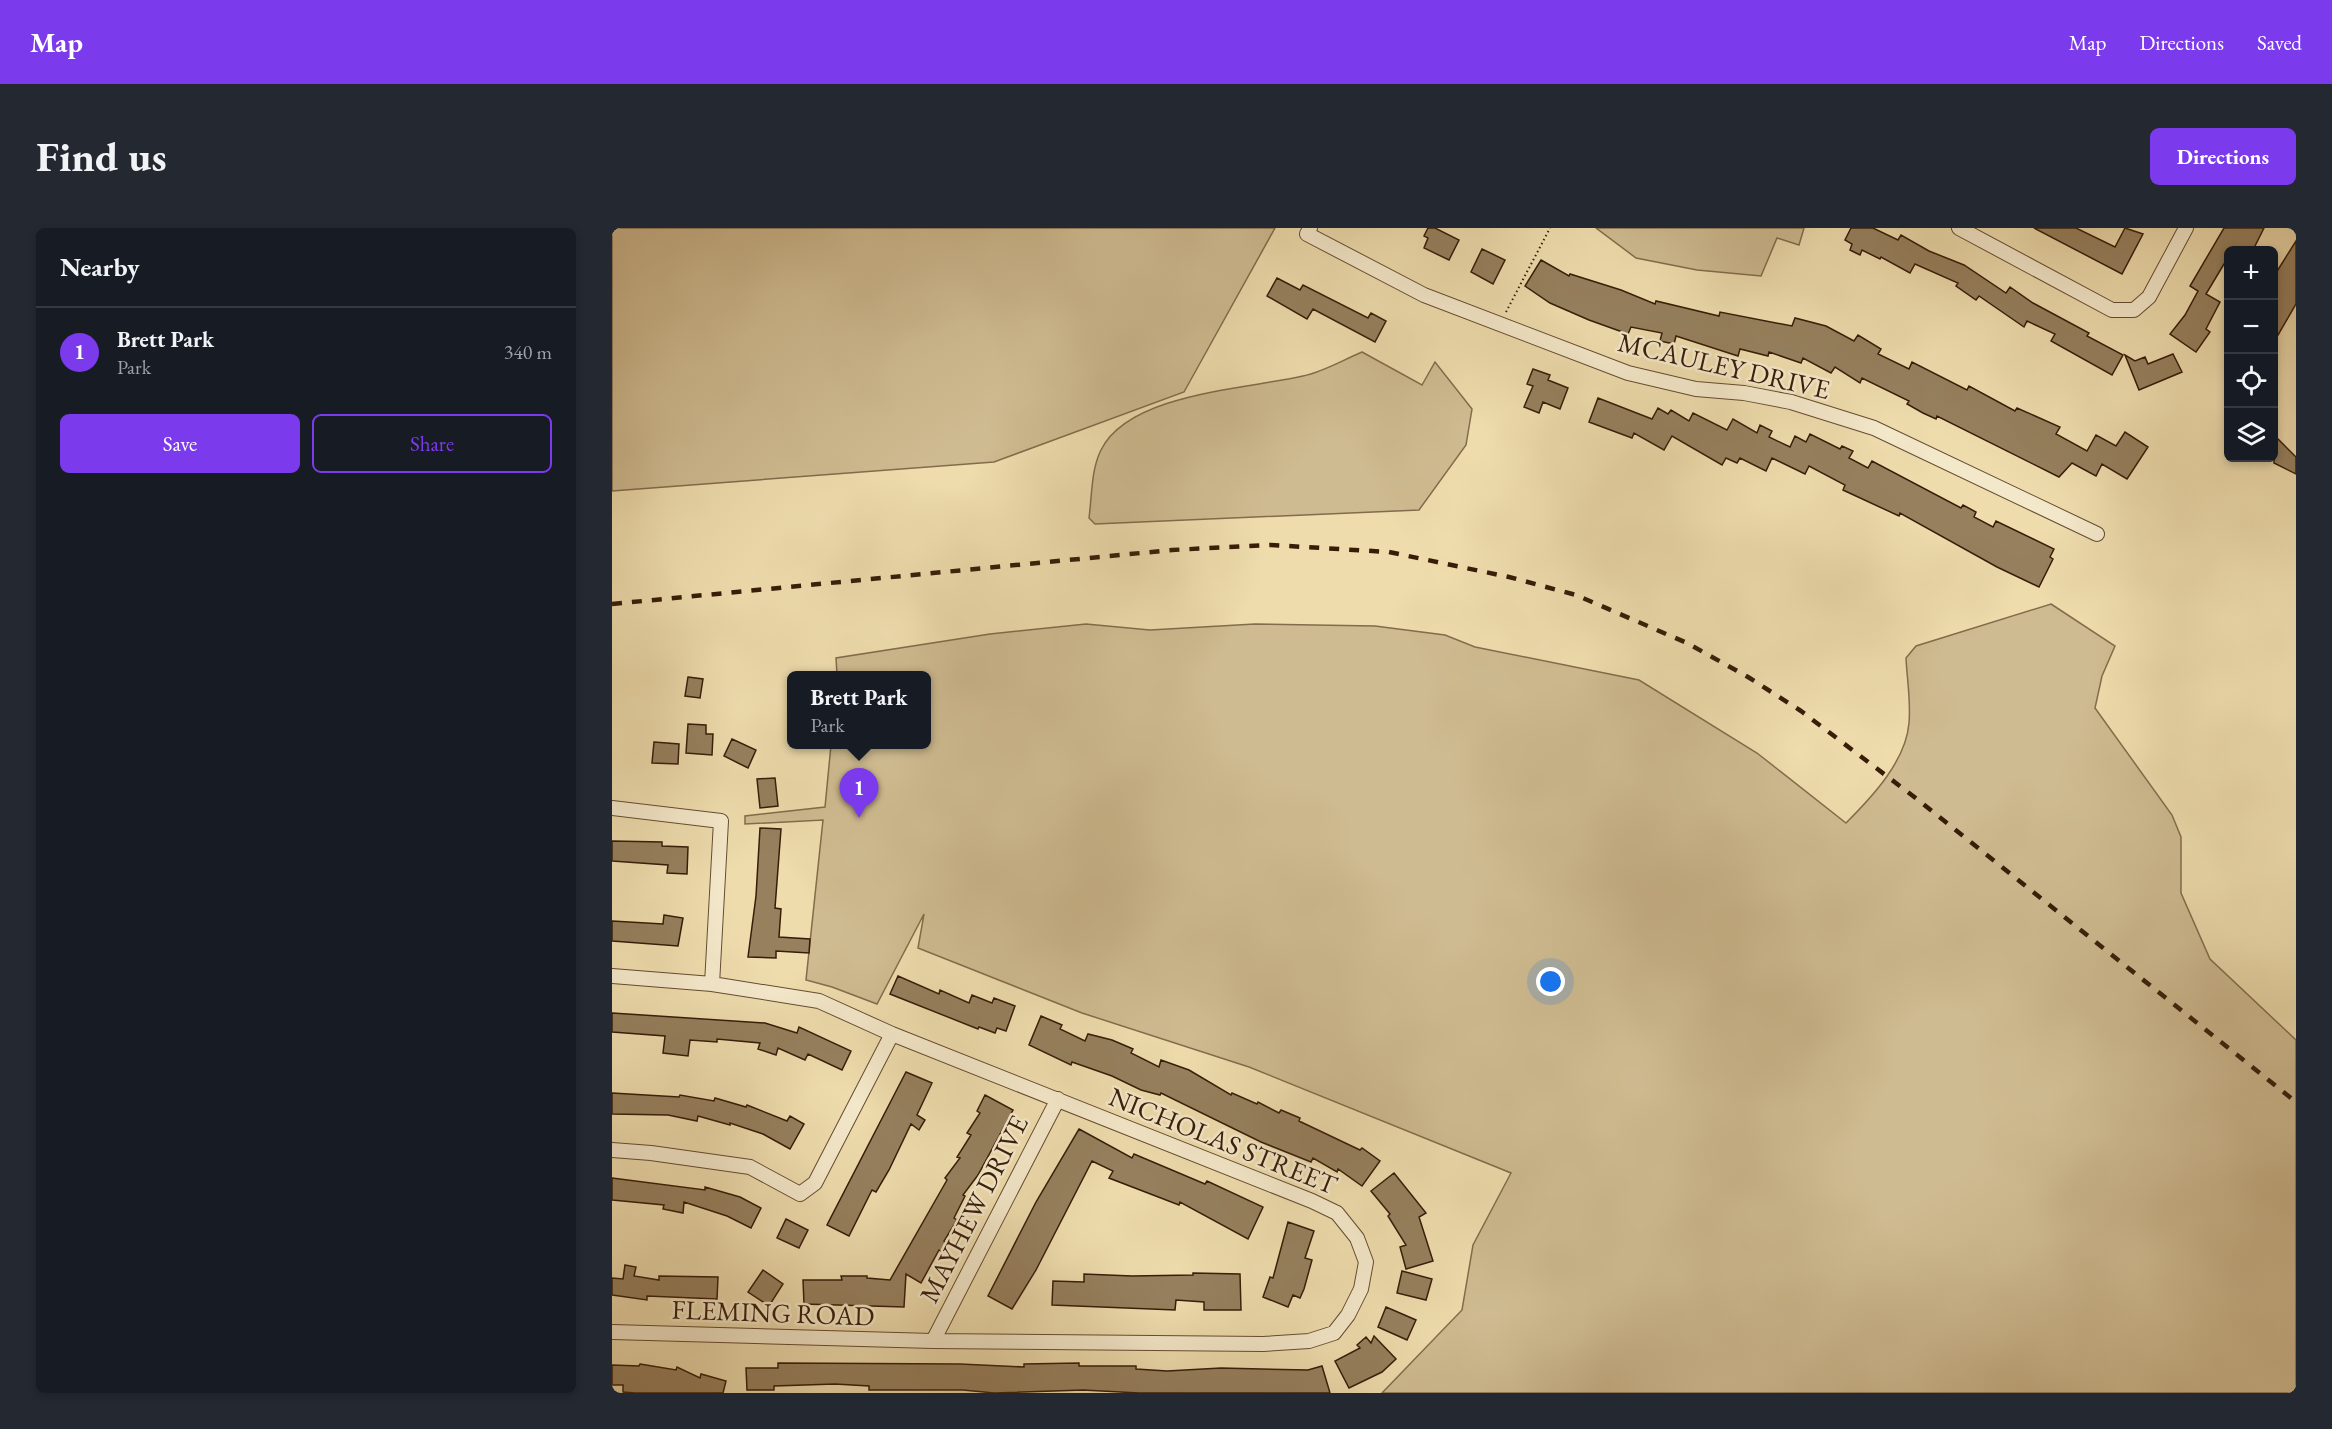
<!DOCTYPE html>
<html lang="en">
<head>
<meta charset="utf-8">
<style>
  :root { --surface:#171b24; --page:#242831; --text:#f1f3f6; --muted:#9ea1a6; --line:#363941; --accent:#7c3aed }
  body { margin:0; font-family:"EB Garamond",serif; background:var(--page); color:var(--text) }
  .controls { position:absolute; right:18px; top:18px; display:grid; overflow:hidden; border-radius:9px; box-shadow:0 3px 9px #0003 }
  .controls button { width:54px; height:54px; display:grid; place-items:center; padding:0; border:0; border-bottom:2px solid var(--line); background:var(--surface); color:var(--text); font:30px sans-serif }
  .you { position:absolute; left:939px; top:754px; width:21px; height:21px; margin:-15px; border:4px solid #fff; border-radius:50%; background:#1a73e8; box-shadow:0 0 0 9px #1a73e833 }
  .badge { display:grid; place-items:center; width:39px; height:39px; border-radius:50%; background:var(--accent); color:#fff; font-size:20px; font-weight:700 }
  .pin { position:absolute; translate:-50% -50px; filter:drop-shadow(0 2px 3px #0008) }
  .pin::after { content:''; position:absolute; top:32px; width:21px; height:18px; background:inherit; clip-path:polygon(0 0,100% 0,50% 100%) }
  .popup { position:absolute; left:175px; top:443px; width:144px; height:78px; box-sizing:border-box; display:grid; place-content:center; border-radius:9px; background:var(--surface); filter:drop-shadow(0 2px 4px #0005); font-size:20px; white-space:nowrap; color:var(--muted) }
  .popup b { font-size:22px; color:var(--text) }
  .popup::after { content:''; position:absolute; left:50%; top:100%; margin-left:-12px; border:12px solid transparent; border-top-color:var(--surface) }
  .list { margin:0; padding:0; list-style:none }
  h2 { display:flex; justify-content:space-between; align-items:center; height:78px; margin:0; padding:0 24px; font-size:26px }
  h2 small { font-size:20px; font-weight:400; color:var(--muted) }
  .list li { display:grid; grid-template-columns:39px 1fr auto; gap:18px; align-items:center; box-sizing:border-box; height:90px; padding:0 24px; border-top:2px solid var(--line) }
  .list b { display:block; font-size:22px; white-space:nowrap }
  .list p { margin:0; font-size:20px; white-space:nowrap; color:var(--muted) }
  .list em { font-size:20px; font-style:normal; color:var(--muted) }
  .actions { display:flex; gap:12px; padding:18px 24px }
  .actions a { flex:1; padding:14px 0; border:2px solid var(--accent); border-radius:9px; text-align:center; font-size:21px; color:var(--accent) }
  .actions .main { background:var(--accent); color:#fff }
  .icon { flex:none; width:33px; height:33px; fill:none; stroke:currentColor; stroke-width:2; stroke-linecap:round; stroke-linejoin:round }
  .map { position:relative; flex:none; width:1684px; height:1165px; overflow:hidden; border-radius:9px }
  header { display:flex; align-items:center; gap:36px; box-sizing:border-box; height:84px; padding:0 30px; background:var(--accent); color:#fff }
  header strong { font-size:28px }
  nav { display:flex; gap:33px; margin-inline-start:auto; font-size:21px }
  .intro { display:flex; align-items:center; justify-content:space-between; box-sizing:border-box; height:144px; padding:0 36px }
  h1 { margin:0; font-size:42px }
  .button { padding:15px 27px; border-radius:9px; background:var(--accent); color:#fff; font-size:21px; font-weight:700 }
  main { display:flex; gap:36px; padding:0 36px }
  aside { flex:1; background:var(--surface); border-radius:9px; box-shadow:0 3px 9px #0003 }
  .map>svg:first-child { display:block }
  .green { fill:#cfbb91; stroke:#836c4c; stroke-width:1.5 }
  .building { fill:#96805e; stroke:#371c08; stroke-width:1.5 }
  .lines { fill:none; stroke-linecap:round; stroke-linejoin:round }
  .street-casing { stroke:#654c31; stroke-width:16 }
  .path { stroke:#371c08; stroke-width:2; stroke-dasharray:1.5 3; stroke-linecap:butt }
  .street { stroke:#f4e8ca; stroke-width:14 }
  .rail { stroke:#371c08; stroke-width:4.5; stroke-dasharray:10 10; stroke-linecap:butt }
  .labels { text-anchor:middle; stroke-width:5; stroke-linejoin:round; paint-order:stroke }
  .street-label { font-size:27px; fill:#371c08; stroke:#f4e8ca }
</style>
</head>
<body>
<header>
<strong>Map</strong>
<nav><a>Map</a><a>Directions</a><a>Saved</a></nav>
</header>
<div class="intro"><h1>Find us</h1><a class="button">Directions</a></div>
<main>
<aside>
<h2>Nearby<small></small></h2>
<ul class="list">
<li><span class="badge">1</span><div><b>Brett Park</b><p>Park</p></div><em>340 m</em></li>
</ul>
<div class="actions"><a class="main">Save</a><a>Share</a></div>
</aside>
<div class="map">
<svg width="1684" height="1165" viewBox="0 0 1684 1165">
  <rect width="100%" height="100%" fill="#eedcad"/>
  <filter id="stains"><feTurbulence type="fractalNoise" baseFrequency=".00333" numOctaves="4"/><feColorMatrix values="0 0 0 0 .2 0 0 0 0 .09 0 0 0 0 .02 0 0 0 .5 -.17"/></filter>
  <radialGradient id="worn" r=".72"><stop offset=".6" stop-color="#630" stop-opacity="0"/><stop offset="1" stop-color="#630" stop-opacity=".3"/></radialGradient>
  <path class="green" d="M0,0H663L572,164L382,234L0,263Z
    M984,0H1192L1187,17L1165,10L1149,48L1085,42L1024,30Z
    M750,124L810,157L823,134L860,181L854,217L807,282L483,296L477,290C480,268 479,242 489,222C517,165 635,161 691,148C711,144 731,132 750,124Z
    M1439,376L1503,418L1490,448L1483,480L1560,587L1569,609V665L1598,731L1684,812V1165H770L850,1082L861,1017L899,945L637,839L470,785L306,720L312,686L265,776L220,759L194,752L211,592L133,596V588L213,579L219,517L314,516V448L225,447L224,430L378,406L474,396L538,402L643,396L763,398L833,407L863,419L1027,452L1145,525L1234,595C1260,569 1294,533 1297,495C1299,474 1295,451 1294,430L1304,418Z"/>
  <path class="building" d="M816,0H823L847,12L837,32L812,20L816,10L812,8Z
    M1239,0H1261L1286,12L1289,7L1317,23L1352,37L1394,65L1398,59L1421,75L1477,105L1475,108L1511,127L1500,147L1439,113L1443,106L1415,93L1412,99L1367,68L1364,72L1344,58L1346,55L1303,36L1298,45L1269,29L1268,31L1250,22L1248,27L1238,22L1240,16L1233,12Z
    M1422,0H1464L1503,19L1513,0L1531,6L1510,46Z
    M1612,0H1652L1641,22H1617V38L1612,36L1594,66L1608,74L1594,101L1598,104L1584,124L1558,106L1573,87L1586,63L1578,58Z
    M1684,13V76L1662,114V48Z
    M870,21L893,32L881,56L859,44Z
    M929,32L957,48L958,46L1009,62L1043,76L1044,73L1107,88L1108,84L1180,98L1183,90L1214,98L1242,113L1246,107L1269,121L1266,126L1297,141L1300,134L1355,162L1357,158L1403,183L1405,180L1448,199L1444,206L1475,223L1484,207L1504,218L1513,204L1536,219L1515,251L1490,236L1484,248L1460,235L1447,249L1325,188L1324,191L1311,185L1295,176L1297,173L1250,150L1248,155L1223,139L1219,145L1191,130L1189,135L1157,124L1156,128L1128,121L1126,128L1064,108L1062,116L1048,113L1050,105L1019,99L1016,106L977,92L938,75L913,58Z
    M665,50L688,62L691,57L756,90L759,85L774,93L763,114L701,81L695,91L655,68Z
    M1561,126L1570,144L1527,162L1513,127L1523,133L1533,129L1536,136Z
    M921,141L938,147L936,152L956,160L948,181L931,174L927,185L912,179L921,158L915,156Z
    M986,170L1040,191L1046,180L1056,186L1059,182L1077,193L1081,185L1115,202L1121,191L1145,205L1148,197L1160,203L1157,209L1178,219L1183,208L1194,214L1198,206L1228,221L1230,218L1241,223L1237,230L1256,240L1260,233L1349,280L1351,277L1364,284L1362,289L1381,299L1384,293L1442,321L1438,329L1441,331L1427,359L1385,339L1288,285L1287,288L1231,262L1233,257L1197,238L1193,246L1160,230L1154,243L1128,230L1125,235L1114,230L1110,237L1060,208L1052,222L1022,205L1020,210L977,194Z
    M1662,207L1684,229V246L1662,235Z
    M76,449L91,451L88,470L73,468Z
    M76,496L94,497V506H101L100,527L74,525Z
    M120,511L144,522L136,540L112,528Z
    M42,514L67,516L66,536L40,535Z
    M163,550L166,578L148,580L145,551Z
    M148,600L169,601L163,680L169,681L167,709L198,711L197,725L164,723V730L136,729L144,668Z
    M0,613L50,614V618L76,619L75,646L55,645L56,637L0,633Z
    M52,687L71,690L66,718L0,713V693L51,696Z
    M286,748L327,766L328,762L357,775L360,767L380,775L382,770L403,778L394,803L385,800L383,805L367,799L366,801L278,766Z
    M0,785L153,795L185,805L187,799L239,823L230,842L196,826L193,832L166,820L164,827L146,821L148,815L105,811V814L78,812L76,828L51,825L53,808L0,804Z
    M429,788L450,797L448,801L473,813L476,806L500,812L521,821L519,825L547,839L549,832L577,842L619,867L620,865L645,876L646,874L667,885L669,882L688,890L687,893L748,922L750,920L768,933L750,958L726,941L725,944L701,930L699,934L649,914L549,865L548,867L529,862L500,848L460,834L459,837L417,817Z
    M294,844L320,855L305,887L313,892L307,902L299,896L277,942L264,964L260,962L237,1008L215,997Z
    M0,865L67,869L68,867L102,873L103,870L134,879L135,877L175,893L178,888L192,896L178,921L151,906L118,895V897L86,888L85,893L56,887L0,886Z
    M373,867L401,882L366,947L351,967L353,968L342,990L345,992L332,1013L335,1014L330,1024L327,1022L309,1055L294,1046L292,1079L192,1076L191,1052H230L229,1048H255V1050L278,1052L335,952L333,950L348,930L345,929L359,907L355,905L368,885L365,883Z
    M467,901L520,930L522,926L593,956L595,953L651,979L636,1011L568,974L567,977L497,950L501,943L480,933L424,1042L400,1081L376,1068L424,974Z
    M782,945L814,985L807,989L821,1033L794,1041L788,1019L794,1017L776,988L778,986L759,963Z
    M0,950L93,962V959L128,969L149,980L139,1000L115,988L72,974L71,985L51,981L52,977L0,972Z
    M174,991L196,1002L187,1020L165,1010Z
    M676,994L702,1003L693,1030L700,1032L692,1061L688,1070L681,1067L676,1079L651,1069L658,1049L661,1050Z
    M13,1037L24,1039L22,1048L47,1052V1048L106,1049L105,1071L35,1068V1072L0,1067V1050L11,1051Z
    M151,1042L171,1056L157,1078L136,1064Z
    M790,1043L820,1051L814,1072L785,1065Z
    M581,1045L628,1046L629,1082H592V1074L564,1072L563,1082L440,1077L441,1053L472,1054V1046L520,1048L581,1047Z
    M774,1079L804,1092L795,1112L766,1099Z
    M762,1108L784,1131L770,1144L737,1160L723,1133L748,1120L745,1117L754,1109L759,1115Z
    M166,1135L348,1136L412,1139V1136L467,1135V1138H524V1141L555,1143L609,1140L696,1142L710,1138L718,1165H527L471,1162L382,1165L351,1162H257V1158L223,1156L162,1158V1162H135L134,1140H166Z
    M28,1136L64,1142L65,1139L88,1150L89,1146L114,1153L111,1165H23L11,1164V1157H0V1137L27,1138Z"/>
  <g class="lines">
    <defs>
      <path id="street" d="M698,0L695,6L812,67L1016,145L1084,161L1132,165L1179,174L1262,200L1485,306
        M1347,0L1500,82H1522L1537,69L1574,0
        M0,580L109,593L100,756
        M0,748L100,756L207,773L280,806L700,973L725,985L745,1010L754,1034L749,1061L736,1087L722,1105L697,1113L651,1116L321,1113L0,1104
        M0,922L39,925L138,939L188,966L203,955L280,806
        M321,1113L446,871"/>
    </defs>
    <use href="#street" class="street-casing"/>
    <path class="path" d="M894,84L938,0"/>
    <use href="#street" class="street"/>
    <path class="rail" d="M0,376L560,322L659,317L777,324L897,349L964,367L1075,415L1136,449L1189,483L1301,568L1684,874"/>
  </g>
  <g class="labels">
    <g class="street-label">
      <text transform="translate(1112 138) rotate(13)" y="9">MCAULEY DRIVE</text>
      <text transform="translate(611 913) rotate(22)" y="9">NICHOLAS STREET</text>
      <text transform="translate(362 981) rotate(-63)" y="9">MAYHEW DRIVE</text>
      <text transform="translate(161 1085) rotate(2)" y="9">FLEMING ROAD</text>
    </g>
  </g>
  <rect width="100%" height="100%" filter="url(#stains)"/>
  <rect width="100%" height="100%" fill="url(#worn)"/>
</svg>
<div class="controls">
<button>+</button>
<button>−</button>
<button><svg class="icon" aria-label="locate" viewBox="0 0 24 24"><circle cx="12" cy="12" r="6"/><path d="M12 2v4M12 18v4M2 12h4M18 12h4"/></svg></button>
<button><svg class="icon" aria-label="layers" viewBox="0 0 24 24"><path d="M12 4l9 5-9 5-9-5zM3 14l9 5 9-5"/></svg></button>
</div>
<div class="you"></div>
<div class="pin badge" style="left:247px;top:590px">1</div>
<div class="popup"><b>Brett Park</b>Park</div>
</div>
</main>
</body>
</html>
